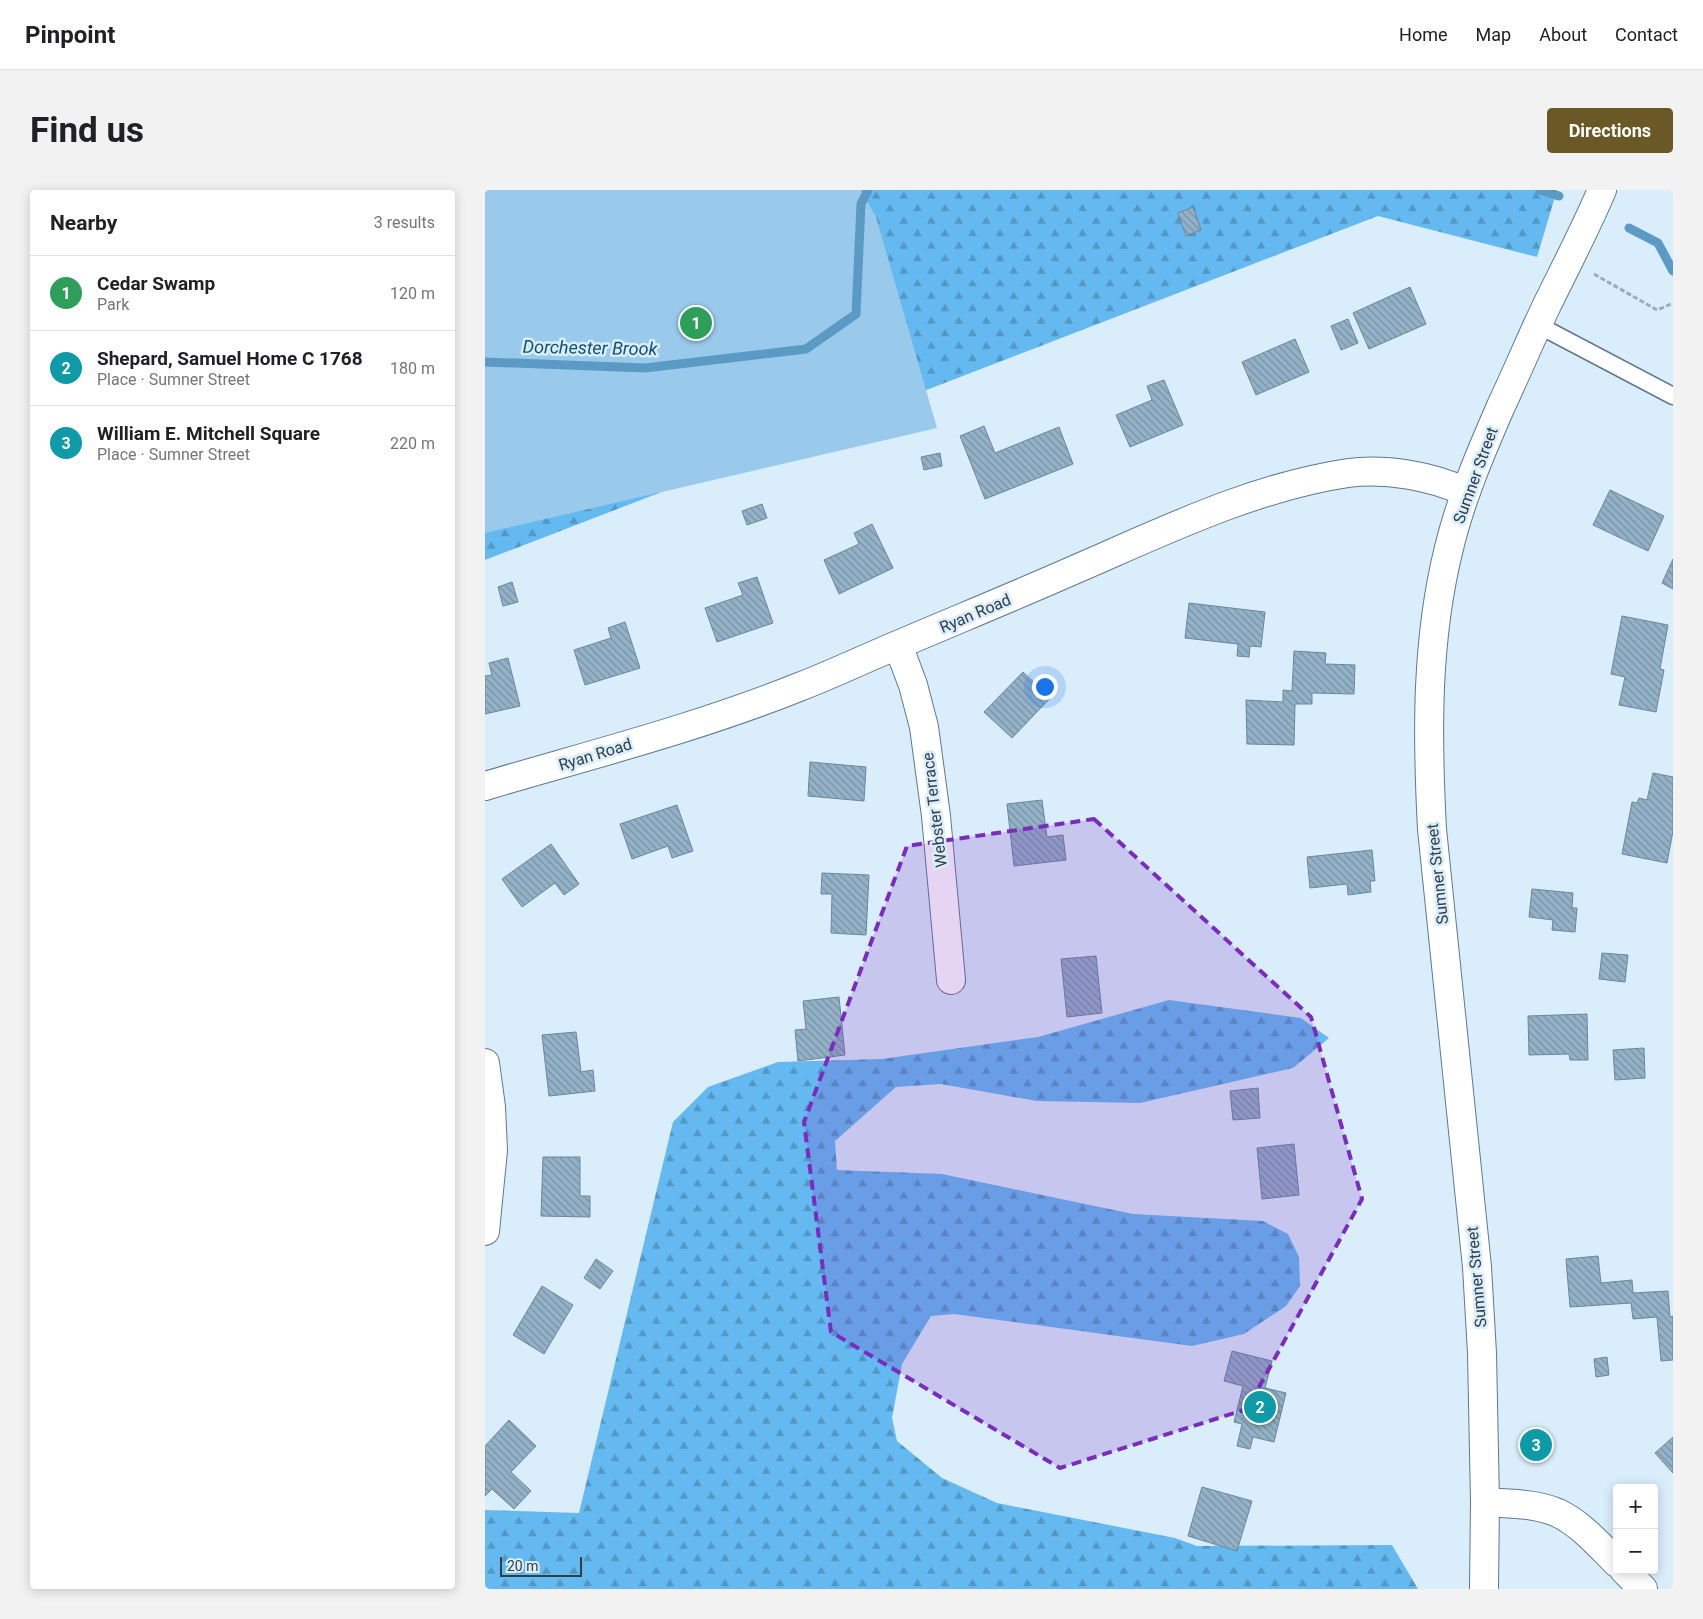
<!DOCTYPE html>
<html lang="en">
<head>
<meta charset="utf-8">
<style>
  :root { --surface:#fff; --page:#f2f2f2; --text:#202124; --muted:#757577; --line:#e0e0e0; --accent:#6a5826 }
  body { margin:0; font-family:Roboto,sans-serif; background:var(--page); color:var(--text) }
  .controls { position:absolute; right:15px; bottom:15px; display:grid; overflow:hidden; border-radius:5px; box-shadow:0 2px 12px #0003 }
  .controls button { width:45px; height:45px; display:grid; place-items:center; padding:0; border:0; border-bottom:1px solid var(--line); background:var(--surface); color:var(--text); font:25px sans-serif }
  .scale { position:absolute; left:15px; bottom:12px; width:82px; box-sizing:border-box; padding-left:5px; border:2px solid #323e47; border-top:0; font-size:14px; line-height:18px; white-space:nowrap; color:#323e47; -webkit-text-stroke:4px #daedfb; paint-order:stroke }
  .you { position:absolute; left:559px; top:496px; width:18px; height:18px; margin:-12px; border:4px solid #fff; border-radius:50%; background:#1a73e8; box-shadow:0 0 0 8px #1a73e833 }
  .badge { display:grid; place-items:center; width:32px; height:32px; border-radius:50%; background:var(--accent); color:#fff; font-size:16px; font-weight:700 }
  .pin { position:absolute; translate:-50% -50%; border:2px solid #fff; box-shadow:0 1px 5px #0006 }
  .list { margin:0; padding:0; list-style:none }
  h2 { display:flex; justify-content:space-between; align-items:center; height:65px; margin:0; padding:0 20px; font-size:21px }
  h2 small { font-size:16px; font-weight:400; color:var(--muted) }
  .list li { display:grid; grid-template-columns:32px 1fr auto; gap:15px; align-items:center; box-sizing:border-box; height:75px; padding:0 20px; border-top:1px solid var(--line) }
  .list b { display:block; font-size:19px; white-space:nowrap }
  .list p { margin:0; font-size:16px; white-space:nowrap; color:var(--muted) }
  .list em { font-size:16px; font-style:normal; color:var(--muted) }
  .map { position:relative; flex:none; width:1188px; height:1399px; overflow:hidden; border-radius:5px }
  header { display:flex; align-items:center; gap:30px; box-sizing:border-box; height:70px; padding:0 25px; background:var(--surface); border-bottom:1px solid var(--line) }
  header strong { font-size:24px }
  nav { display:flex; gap:28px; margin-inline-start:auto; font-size:18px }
  .intro { display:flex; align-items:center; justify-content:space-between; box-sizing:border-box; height:120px; padding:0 30px }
  h1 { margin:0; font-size:35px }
  .button { padding:12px 22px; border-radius:5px; background:var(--accent); color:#fff; font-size:18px; font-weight:700 }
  main { display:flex; gap:30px; padding:0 30px }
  aside { flex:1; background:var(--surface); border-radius:5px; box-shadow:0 2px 12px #0003 }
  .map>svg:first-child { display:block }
  .forest { fill:url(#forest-firs) }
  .park { fill:#99caec }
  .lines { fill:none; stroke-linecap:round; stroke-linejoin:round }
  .stream { stroke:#5b9ac4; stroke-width:9 }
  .building { fill:url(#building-back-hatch); stroke:#6a879c }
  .service-casing { stroke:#5d798e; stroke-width:19 }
  .minor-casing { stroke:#5d798e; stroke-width:30 }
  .tertiary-casing { stroke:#5d798e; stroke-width:30 }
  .secondary-casing { stroke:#5d798e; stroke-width:30 }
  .path { stroke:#9bacb8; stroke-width:3; stroke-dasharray:5 2.5; stroke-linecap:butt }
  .service { stroke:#fff; stroke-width:16 }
  .minor { stroke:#fff; stroke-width:28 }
  .tertiary { stroke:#fff; stroke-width:28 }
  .secondary { stroke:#fff; stroke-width:28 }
  .marked { fill:#7b2cbf; fill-opacity:0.2; stroke:#7b2cbf; stroke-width:4; stroke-dasharray:10 6; stroke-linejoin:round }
  .labels { text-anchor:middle; stroke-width:5; stroke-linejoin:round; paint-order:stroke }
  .street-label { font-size:16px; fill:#323e47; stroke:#daedfb }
  .water-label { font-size:18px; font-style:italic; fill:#0d5075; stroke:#daedfb }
</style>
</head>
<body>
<header>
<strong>Pinpoint</strong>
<nav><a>Home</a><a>Map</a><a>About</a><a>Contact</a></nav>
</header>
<div class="intro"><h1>Find us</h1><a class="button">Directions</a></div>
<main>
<aside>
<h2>Nearby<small>3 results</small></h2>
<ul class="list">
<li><span class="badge" style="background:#2e9e5b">1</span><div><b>Cedar Swamp</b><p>Park</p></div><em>120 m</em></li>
<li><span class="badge" style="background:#0f9aa8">2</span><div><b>Shepard, Samuel Home C 1768</b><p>Place · Sumner Street</p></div><em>180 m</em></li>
<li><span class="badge" style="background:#0f9aa8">3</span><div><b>William E. Mitchell Square</b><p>Place · Sumner Street</p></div><em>220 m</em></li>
</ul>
</aside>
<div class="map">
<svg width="1188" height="1399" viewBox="0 0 1188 1399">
  <defs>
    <pattern id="forest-firs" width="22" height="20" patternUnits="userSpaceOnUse" patternTransform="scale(1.25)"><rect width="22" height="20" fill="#64b9f0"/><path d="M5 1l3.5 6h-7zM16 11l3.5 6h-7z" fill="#5398c4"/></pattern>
    <pattern id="building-back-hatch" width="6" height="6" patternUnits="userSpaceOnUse" patternTransform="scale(1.25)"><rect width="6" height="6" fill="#93b1c7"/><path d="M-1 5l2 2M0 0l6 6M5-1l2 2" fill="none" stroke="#7991a3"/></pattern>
  </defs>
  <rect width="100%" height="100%" fill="#daedfb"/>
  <path class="forest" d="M0,0H1072L1052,67L893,26L0,370Z
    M684,810L816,828L844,848L808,878L655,913L552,911L456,894L411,897L350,951L352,980L457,984L648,1024L778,1031L803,1044L814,1067L815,1096L801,1116L759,1144L707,1156L469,1124L446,1126L417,1174L407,1228L412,1251L457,1288L512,1313L690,1348L712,1356L907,1355L933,1399H0V1320L94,1323L188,932L223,897L293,872L397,869L553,847Z"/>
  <path class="park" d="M0,0H376L391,27L452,238L0,343Z"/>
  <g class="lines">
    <path class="stream" d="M1055,0L1074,6
      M1144,38L1173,53L1188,81
      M0,172L160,178L321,159L371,124L376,14L383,0"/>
  </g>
  <path class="building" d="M708,17L716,40L701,46L693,23Z
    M925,97L941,134L884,159L868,123Z
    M863,129L873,153L856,160L846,136Z
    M810,149L824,182L771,205L757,172Z
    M679,190L698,235L645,257L631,225L667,210L662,196Z
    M499,236L510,263L574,237L588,274L500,309L475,246Z
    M455,263L457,276L439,280L436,267Z
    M1125,300L1179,326L1163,361L1108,335Z
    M277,314L282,328L262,335L257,321Z
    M387,334L408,378L354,404L339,370L374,354L369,343Z
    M1188,369V399L1177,393Z
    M272,387L288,433L232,452L220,418L258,405L253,393Z
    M27,392L33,412L18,416L13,397Z
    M704,413L780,422L776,457L765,456L764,467L752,466L753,454L700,448Z
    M1137,426L1183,435L1175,479L1179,480L1171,522L1134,515L1140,487L1126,484Z
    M140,432L155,478L100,495L89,460L126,448L123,438Z
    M809,461L841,463L840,474L870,475L869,504L827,503V514H810L809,555L762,554L761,510L798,512V500L807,501Z
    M23,468L35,516L0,524V486L7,485L4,473Z
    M538,482L556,499L564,491L573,500L527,548L499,522Z
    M325,572L381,577L379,611L323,606Z
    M1168,583L1188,587V641L1182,673L1137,664L1147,612L1152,613L1154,608L1162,610Z
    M557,610L562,647L578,645L581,670L529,676L522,614Z
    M192,615L208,661L187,668L183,656L147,669L135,634Z
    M66,654L94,694L79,705L70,693L37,717L17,689Z
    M887,660L890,691H885L886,702L863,705L862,694L825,698L822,667Z
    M337,683L384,685L381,745L346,743L347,704H336Z
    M1047,699L1088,703L1087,718H1092L1090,742L1067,740L1068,730L1044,727Z
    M1117,763L1143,765L1140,792L1114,789Z
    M611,766L617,823L582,827L576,769Z
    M354,807L360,865L313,871L310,840L321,839L318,811Z
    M1102,824L1103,870H1085L1084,864L1044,865L1043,826Z
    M91,842L96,882L108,880L110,901L64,906L57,845Z
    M1159,858L1160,888L1130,890L1128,860Z
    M773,898L775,928L748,930L745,901Z
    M809,954L814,1005L777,1009L772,958Z
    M58,967H95V1006H105V1027L56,1026Z
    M1113,1066L1116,1093L1147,1090L1148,1103L1183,1101L1185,1127L1188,1126V1170L1176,1171L1172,1127L1148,1129L1146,1113L1085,1117L1081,1069Z
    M111,1069L128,1081L115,1099L99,1088Z
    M57,1096L88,1115L59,1164L28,1145Z
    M747,1161L787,1171L780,1198L801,1203L789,1252L768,1247L765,1259L752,1256L757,1234L749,1232L758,1196L739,1191Z
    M1122,1167L1124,1185L1111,1187L1109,1169Z
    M24,1230L51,1256L26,1282L46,1301L29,1319L7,1299L0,1306V1256Z
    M1188,1247V1283L1170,1263Z
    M717,1297L767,1311L752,1361L703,1346Z"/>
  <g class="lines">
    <defs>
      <path id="service" d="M1053,135L1188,206"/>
      <path id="minor" d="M413,455L428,495L439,537L451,626L466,790
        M0,596C105,565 212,538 314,497C348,484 381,468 415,454C476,428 537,403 598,376C683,339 770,297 863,283C901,278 946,286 981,302
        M0,873L6,917L8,960L0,1041"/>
      <path id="tertiary" d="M1000,1312C1024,1314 1050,1313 1073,1323C1096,1334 1114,1355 1132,1373
        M1139,1380L1158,1399"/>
      <path id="secondary" d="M999,1399L1000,1312L997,1163L992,1077L947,639C942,544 941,450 964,358C976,308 996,262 1016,216C1031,184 1045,151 1060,119C1079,80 1100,40 1117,0"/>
    </defs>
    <use href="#service" class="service-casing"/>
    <use href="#minor" class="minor-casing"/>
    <use href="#tertiary" class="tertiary-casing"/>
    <use href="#secondary" class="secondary-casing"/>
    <path class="path" d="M1109,84L1172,120L1188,113"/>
    <use href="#service" class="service"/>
    <use href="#minor" class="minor"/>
    <use href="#tertiary" class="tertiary"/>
    <use href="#secondary" class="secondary"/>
  </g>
  <path class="marked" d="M609,629L826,827L877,1009L762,1219L575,1278L346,1142L319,932L422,656Z"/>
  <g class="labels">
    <g class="street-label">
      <text transform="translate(990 285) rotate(-70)" y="6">Sumner Street</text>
      <text transform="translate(490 423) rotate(-23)" y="6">Ryan Road</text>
      <text transform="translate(110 564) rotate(-17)" y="6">Ryan Road</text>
      <text transform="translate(449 620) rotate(-97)" y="6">Webster Terrace</text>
      <text transform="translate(952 684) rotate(-96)" y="6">Sumner Street</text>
      <text transform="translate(991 1087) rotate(-95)" y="6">Sumner Street</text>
    </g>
    <g class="water-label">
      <text transform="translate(105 158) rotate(1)" y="6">Dorchester Brook</text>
    </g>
  </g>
</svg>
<div class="controls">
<button>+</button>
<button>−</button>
</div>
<div class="scale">20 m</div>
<div class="you"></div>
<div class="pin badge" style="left:211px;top:133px;background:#2e9e5b">1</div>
<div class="pin badge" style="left:775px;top:1217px;background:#0f9aa8">2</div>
<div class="pin badge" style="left:1051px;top:1255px;background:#0f9aa8">3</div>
</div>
</main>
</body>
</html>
